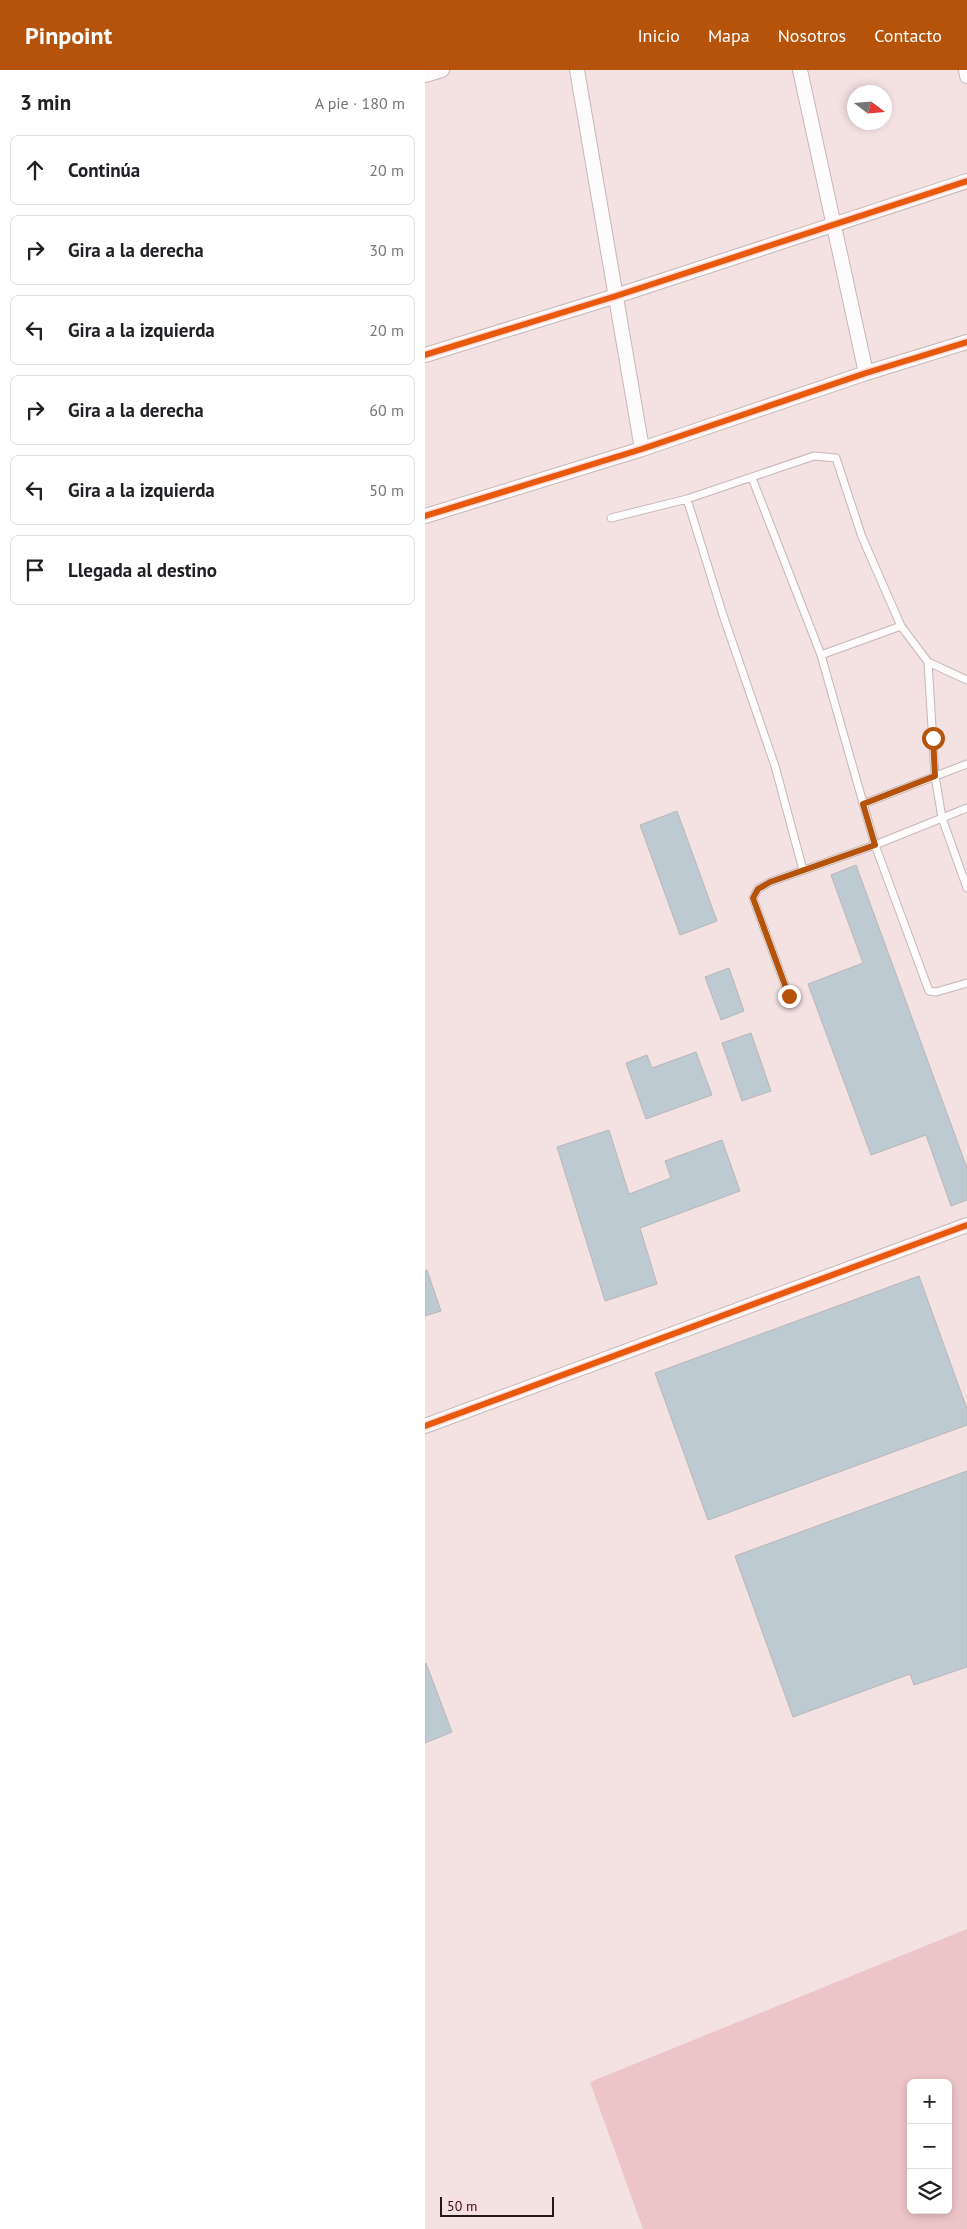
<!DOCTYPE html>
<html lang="es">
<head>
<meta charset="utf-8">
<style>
  :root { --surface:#fff; --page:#f2f2f2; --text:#202124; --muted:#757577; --line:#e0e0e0; --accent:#b45309 }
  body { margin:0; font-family:"PT Sans",sans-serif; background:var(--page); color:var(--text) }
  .controls { position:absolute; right:15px; bottom:15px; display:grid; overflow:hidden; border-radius:8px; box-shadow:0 2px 8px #0003 }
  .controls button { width:45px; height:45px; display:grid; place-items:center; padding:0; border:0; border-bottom:1px solid var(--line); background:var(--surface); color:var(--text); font:25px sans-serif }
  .compass { position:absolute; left:422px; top:15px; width:45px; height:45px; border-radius:50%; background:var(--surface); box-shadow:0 2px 8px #0003; rotate:106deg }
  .scale { position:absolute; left:15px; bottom:12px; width:114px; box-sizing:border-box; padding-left:5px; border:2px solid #251718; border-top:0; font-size:14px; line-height:18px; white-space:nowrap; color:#251718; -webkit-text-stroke:4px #fbdbdd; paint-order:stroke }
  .stop { position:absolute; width:15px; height:15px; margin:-11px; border:4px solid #b45309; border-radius:50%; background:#fff }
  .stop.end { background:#b45309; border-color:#fff; box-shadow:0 1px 5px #0008 }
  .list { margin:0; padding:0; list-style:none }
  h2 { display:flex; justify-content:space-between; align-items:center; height:65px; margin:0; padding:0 20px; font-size:21px }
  h2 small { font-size:16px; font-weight:400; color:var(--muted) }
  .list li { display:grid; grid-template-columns:32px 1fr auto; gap:15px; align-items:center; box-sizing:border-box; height:70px; margin:0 10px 10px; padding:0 10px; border:1px solid var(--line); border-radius:8px }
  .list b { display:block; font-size:19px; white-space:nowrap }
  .list em { font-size:16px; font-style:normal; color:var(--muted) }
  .icon { flex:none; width:28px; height:28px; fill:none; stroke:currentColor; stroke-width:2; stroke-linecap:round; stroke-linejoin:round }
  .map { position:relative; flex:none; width:542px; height:2159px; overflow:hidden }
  header { display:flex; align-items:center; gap:30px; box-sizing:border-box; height:70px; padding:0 25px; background:var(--accent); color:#fff }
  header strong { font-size:24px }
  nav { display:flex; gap:28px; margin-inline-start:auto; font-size:18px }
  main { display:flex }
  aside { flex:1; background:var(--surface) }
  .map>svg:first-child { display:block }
  .green { fill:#edc4c7; fill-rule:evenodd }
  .building { fill:#becad2; stroke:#b8b6b9 }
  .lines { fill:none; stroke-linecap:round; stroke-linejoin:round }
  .lane-casing { stroke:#c6b6b7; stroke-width:9 }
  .street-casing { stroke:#c6b6b7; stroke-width:16 }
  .lane { stroke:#fdfbfb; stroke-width:7 }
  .street { stroke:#fdfbfb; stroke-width:14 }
  .cycleway-casing { stroke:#fbdbdd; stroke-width:9 }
  .cycleway { stroke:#e8590c; stroke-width:6 }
  .route { stroke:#b45309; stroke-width:6 }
</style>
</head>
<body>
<header>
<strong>Pinpoint</strong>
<nav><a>Inicio</a><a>Mapa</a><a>Nosotros</a><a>Contacto</a></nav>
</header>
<main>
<aside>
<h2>3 min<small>A pie · 180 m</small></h2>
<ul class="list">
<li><svg class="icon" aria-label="ahead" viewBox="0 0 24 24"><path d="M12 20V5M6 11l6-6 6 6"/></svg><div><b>Continúa</b></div><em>20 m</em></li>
<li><svg class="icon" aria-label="right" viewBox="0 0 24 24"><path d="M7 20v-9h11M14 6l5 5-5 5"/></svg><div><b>Gira a la derecha</b></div><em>30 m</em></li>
<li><svg class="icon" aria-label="left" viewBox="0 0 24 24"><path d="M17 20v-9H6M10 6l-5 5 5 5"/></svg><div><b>Gira a la izquierda</b></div><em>20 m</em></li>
<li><svg class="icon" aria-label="right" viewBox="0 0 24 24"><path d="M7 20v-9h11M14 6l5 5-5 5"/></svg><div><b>Gira a la derecha</b></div><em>60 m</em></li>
<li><svg class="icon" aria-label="left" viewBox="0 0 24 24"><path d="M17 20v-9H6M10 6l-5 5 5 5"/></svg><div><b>Gira a la izquierda</b></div><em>50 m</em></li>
<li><svg class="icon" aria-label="arrive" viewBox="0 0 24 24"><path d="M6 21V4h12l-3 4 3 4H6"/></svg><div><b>Llegada al destino</b></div></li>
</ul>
</aside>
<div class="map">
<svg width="542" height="2159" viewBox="0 0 542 2159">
  <rect width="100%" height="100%" fill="#f4e2e3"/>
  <path class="green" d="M542,1859V2159H218L165,2012ZM486,2013H523V2140H486Z"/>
  <path class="building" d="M252,741L292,851L255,865L215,755Z
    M431,795L542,1098V1130L526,1136L501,1065L446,1085L383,914L438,893L406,805Z
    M304,898L319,941L296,950L280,907Z
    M326,963L346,1021L317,1031L297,973Z
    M271,982L287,1025L221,1049L201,993L222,985L227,998Z
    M184,1060L204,1124L246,1108L240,1091L297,1070L315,1121L215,1158L232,1214L180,1231L132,1077Z
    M2,1200L16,1241L0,1246V1201Z
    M494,1206L542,1339V1355L283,1450L230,1303Z
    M542,1401V1597L489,1615L485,1604L368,1647L310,1486Z
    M1,1593L27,1662L0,1673V1594Z"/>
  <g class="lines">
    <defs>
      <path id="lane" d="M327,408L396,585L450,775L504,921L511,922L542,913
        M262,429L298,545L350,696L378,800
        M186,448L262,429L389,386L411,388L437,467L476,556L503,592L542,610
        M396,585L476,556
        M503,592L510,706L517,748L542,818
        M438,734L542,694
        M364,926L328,828L333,819L345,812L450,775L542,738"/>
      <path id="street" d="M152,0L217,379
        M375,0L441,303
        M541,0L542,6
        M0,5L17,0
        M0,285L191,226L542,111
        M0,446L217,379L441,303L542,272
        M0,1356L542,1155"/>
    </defs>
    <use href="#lane" class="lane-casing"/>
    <use href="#street" class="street-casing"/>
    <use href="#lane" class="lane"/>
    <use href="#street" class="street"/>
    <defs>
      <path id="cycleway" d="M0,285L191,226L542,111
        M0,446L217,379L441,303L542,272
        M0,1356L542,1155"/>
    </defs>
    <use href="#cycleway" class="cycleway-casing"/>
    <use href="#cycleway" class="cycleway"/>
  </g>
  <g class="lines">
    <path class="route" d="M364,926L328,828L333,819L345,812L450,775L438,734L510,706L508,668"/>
  </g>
</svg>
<div class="controls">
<button>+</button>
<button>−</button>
<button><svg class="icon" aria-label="layers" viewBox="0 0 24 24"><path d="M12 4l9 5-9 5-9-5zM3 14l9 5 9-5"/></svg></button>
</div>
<svg class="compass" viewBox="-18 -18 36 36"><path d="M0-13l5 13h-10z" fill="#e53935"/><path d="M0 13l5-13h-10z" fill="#757577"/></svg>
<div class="scale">50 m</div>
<div class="stop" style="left:508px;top:668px"></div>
<div class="stop end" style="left:364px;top:926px"></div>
</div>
</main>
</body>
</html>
